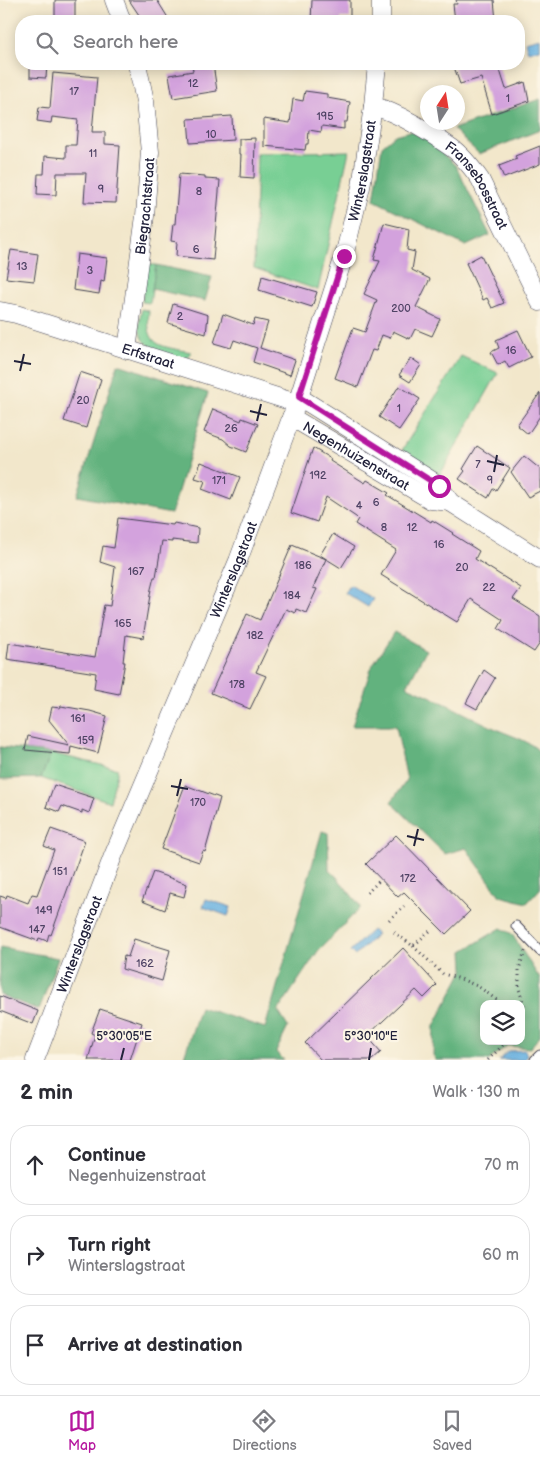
<!DOCTYPE html>
<html lang="en">
<head>
<meta charset="utf-8">
<style>
  :root { --surface:#fff; --page:#f2f2f3; --text:#2b2b33; --muted:#7c7c81; --line:#e1e1e2; --accent:#b5179e }
  body { margin:0; font-family:"Balsamiq Sans",sans-serif; background:var(--page); color:var(--text) }
  .controls { position:absolute; right:15px; bottom:15px; display:grid; overflow:hidden; border-radius:10px; box-shadow:0 2px 12px #0003 }
  .controls button { width:45px; height:45px; display:grid; place-items:center; padding:0; border:0; border-bottom:1px solid var(--line); background:var(--surface); color:var(--text); font:25px sans-serif }
  .compass { position:absolute; left:420px; top:85px; width:45px; height:45px; border-radius:50%; background:var(--surface); box-shadow:0 2px 12px #0003; rotate:12deg }
  .stop { position:absolute; width:15px; height:15px; margin:-11px; border:4px solid #b5179e; border-radius:50%; background:#fff }
  .stop.end { background:#b5179e; border-color:#fff; box-shadow:0 1px 5px #0008 }
  .list { margin:0; padding:0; list-style:none }
  h2 { display:flex; justify-content:space-between; align-items:center; height:65px; margin:0; padding:0 20px; font-size:21px }
  h2 small { font-size:16px; font-weight:400; color:var(--muted) }
  .list li { display:grid; grid-template-columns:32px 1fr auto; gap:15px; align-items:center; box-sizing:border-box; height:80px; margin:0 10px 10px; padding:0 10px; border:1px solid var(--line); border-radius:20px }
  .list b { display:block; font-size:19px; white-space:nowrap }
  .list p { margin:0; font-size:16px; white-space:nowrap; color:var(--muted) }
  .list em { font-size:16px; font-style:normal; color:var(--muted) }
  .icon { flex:none; width:28px; height:28px; fill:none; stroke:currentColor; stroke-width:2; stroke-linecap:round; stroke-linejoin:round }
  .map { position:relative; flex:none; width:540px; height:1060px; overflow:hidden }
  .search { position:absolute; background:var(--surface); box-shadow:0 2px 12px #0003; left:15px; right:15px; top:15px; height:55px; display:flex; align-items:center; gap:12px; box-sizing:border-box; padding:0 18px; border-radius:20px; color:var(--muted); font-size:19px }
  .sheet { height:335px; background:var(--surface) }
  nav { display:flex; justify-content:space-around; align-items:center; box-sizing:border-box; height:70px; border-top:1px solid var(--line); background:var(--surface); font-size:14px; color:var(--muted) }
  nav a { display:grid; justify-items:center; gap:2px }
  nav .on { color:var(--accent) }
  .map>svg:first-child { display:block }
  .green { fill:#78cf94; stroke:#4d7868 }
  .forest { fill:#62b27e; stroke:#426a5c; fill-rule:evenodd }
  .water { fill:#6ab2e1; stroke:#466a8e }
  .building { fill:#d3a2dd }
  .lines { fill:none; stroke-linecap:round; stroke-linejoin:round }
  .service-casing { stroke:#414051; stroke-width:11 }
  .minor-casing { stroke:#414051; stroke-width:19 }
  .path { stroke:#414051; stroke-width:3; stroke-dasharray:1 4; stroke-linecap:butt }
  .service { stroke:#fff; stroke-width:9 }
  .minor { stroke:#fff; stroke-width:18 }
  .route { stroke:#b5179e; stroke-width:6 }
  .ticks { fill:none; stroke:#22223b; stroke-width:2 }
  .labels { text-anchor:middle; stroke-width:4.5; stroke-linejoin:round; paint-order:stroke }
  .number-label { font-size:11px; fill:#4e4264 }
  .street-label { font-size:14px; fill:#22223b; stroke:#fcf5e5 }
  .ticks-label { font-size:12px; text-anchor:middle; fill:#22223b; stroke:#fcf5e5; stroke-width:4.5; stroke-linejoin:round; paint-order:stroke }
</style>
</head>
<body>
<div class="map">
<svg width="540" height="1060" viewBox="0 0 540 1060">
  <rect width="100%" height="100%" fill="#fcf5e5"/>
  <filter id="ink" filterUnits="userSpaceOnUse"><feTurbulence type="fractalNoise" baseFrequency=".02" numOctaves="2"/><feDisplacementMap in="SourceGraphic" scale="10" xChannelSelector="R" yChannelSelector="G"/><feConvolveMatrix kernelMatrix="1 2 1 2 8 2 1 2 1" color-interpolation-filters="sRGB"/></filter>
  <filter id="wash" filterUnits="userSpaceOnUse"><feTurbulence type="fractalNoise" baseFrequency=".0096" numOctaves="4" result="noise"/><feDisplacementMap in="SourceGraphic" scale="20" xChannelSelector="R" yChannelSelector="G"/><feGaussianBlur stdDeviation="1.12" result="paint"/><feColorMatrix in="noise" values="0 0 0 0 0 0 0 0 0 0 0 0 0 0 0 0 0 1.4 0 .05"/><feComposite in="paint" operator="in"/></filter>
  <g filter="url(#wash)">
    <rect width="100%" height="100%" fill="#f2e7cb"/>
    <path class="green" d="M349,151L318,290L254,268L257,153Z
      M146,265H156L150,303L142,302Z
      M142,309L149,311C145,348 161,346 191,352L187,360C169,354 139,350 139,325C139,320 141,314 142,309Z
      M461,356L498,373L440,475L402,450Z
      M51,753L118,769L110,802L41,778Z"/>
    <path class="forest" d="M540,99V130L479,154L453,129Z
      M411,131L430,142L456,166L490,235L466,246L374,200L382,146L395,135Z
      M156,265L212,277L205,301L152,289Z
      M118,364L208,393L171,514L77,496Z
      M394,632L426,650L407,686C436,698 463,713 492,727C507,735 528,739 540,752V889L527,903L500,896L466,848L445,854L391,802L407,780L396,726H352L372,666Z
      M0,747L51,753L41,778L0,779Z
      M322,831L328,833L329,870L336,876L361,907L318,951L278,1011L288,1027L276,1052L284,1060H183L200,1007L265,1028Z
      M501,928L512,934L540,979V1036L530,1048L507,1046L489,1060H436L433,1055L434,1026L464,969L463,951ZM484,1004H521V1041H484Z
      M0,947L58,958L39,1010L0,995Z"/>
    <path class="water" d="M540,38V49L528,52L525,42Z
      M350,585L373,599L368,607L345,593Z
      M206,899L231,907L228,916L203,907Z
      M372,930L377,934L355,956L350,951Z
      M525,1050L527,1056L523,1060H499L509,1051Z"/>
    <g id="blocks">
      <path class="building" d="M55,0H75V21H55Z
        M129,0H157L170,21H143Z
        M312,0H350V18H341V21H311Z
        M456,0H494L496,21H455L453,4H457Z
        M30,64H47L46,78L30,77Z
        M192,64H213L217,91L173,98L169,75L193,71Z
        M453,64H498L506,89L525,82L529,101L492,114L481,78L460,84Z
        M53,73L97,77L92,132H105V144L120,145L116,203L84,202L86,173H57L56,195L37,194L38,174H44L45,156L66,158V145H76L78,120L52,117L51,123L37,121L39,107L50,108Z
        M305,91L327,94V98L350,102L347,122H344V129L322,126L321,132L309,130L308,144H306L305,150L264,146V119L290,123L293,99L303,101Z
        M232,116L233,140L190,143L188,119Z
        M255,138L254,178L240,177L241,154H239V139Z
        M540,146V164L504,178L499,166L517,159L515,156Z
        M179,174L205,176V179L220,180L213,260L176,256L177,242L171,241L173,224H175Z
        M384,223L409,229L407,250L415,252L412,270L430,279L416,307L440,319L432,336L415,329L410,339L393,331L390,338L382,335L376,351L372,350L358,387L335,378L353,328L365,332L377,300L364,294L380,261L374,260Z
        M11,250L38,254L34,281L6,278Z
        M77,254L107,258L104,282L101,281L99,294L73,290Z
        M481,255L504,303L492,308L487,298L483,300L466,263Z
        M262,276L317,292L312,307L259,290Z
        M173,304L208,315L206,334L168,323Z
        M223,314L253,325L255,319L268,322L260,348L295,360L290,375L253,362L257,348L234,340L231,348L214,343Z
        M518,330L531,357L509,368L505,361L498,365L491,352L499,348L496,340Z
        M411,358L421,365L410,382L399,375Z
        M80,372L101,379L86,428L64,421Z
        M399,386L420,399L399,430L379,417Z
        M540,393V416L528,434L517,425Z
        M213,409L241,421L242,418L258,424L246,452L231,446L223,439L204,432Z
        M477,446L510,468L496,490L493,489L488,498L459,479L465,471L463,469Z
        M313,448L331,459L330,461L365,483L367,480L389,493L387,495L431,522L432,520L453,533L452,534L479,551L475,559L521,588L513,599L540,616V643L534,652L498,629L503,620L471,599L457,622L381,575L396,550L355,524L358,519L356,517L326,497L317,522L291,513Z
        M524,456L540,469V491L528,497L511,472Z
        M201,462L240,477L231,500L202,489L205,481L195,478Z
        M118,518L173,525L174,523L198,528L197,543L172,540V542L162,541L156,577H154L151,589L143,638L126,635L123,662H125L119,694L94,689L96,673L7,659L9,643L95,657L104,605L110,606L115,567L100,562L103,546L114,548Z
        M333,534L354,547L341,568L320,555Z
        M292,545L326,559L313,588L317,589L306,613L296,609L295,613L286,609L256,672L266,676L250,709L211,693L247,614L260,620Z
        M484,670L495,678L477,709L466,703Z
        M61,706L90,711L107,716L98,753L71,746L70,754L25,750L28,736L69,745L49,720L52,707L60,708Z
        M54,785L94,798L89,813L82,810V813L62,806L59,812L46,807Z
        M185,785L220,798L205,852L203,851L199,862L161,849Z
        M51,829L85,841L51,935L49,934L47,941L39,938L38,941L0,927V896L6,898L7,895L28,903L32,894L37,895L54,850L44,846Z
        M396,835L470,911L446,934L404,892L398,897L366,864Z
        M153,872L187,884L184,897L170,893L165,910L142,901Z
        M134,939L170,950L162,981L122,969L124,956L128,957Z
        M403,948L437,985L424,998L416,990L367,1036L381,1052L372,1060H321L305,1043Z
        M0,996L38,1011L33,1024L0,1011Z
        M100,1009L142,1023L130,1060H88L95,1035L91,1033Z"/>
    </g>
  </g>
  <g filter="url(#ink)">
    <use href="#blocks" fill-opacity="0" stroke="#414051" stroke-width="1"/>
    <g class="lines">
      <defs>
        <path id="service" d="M516,926L540,951
          M535,1060L540,1055"/>
        <g id="minor">
          <path d="M114,0L122,21"/>
          <path d="M381,21V0"/>
          <path id="s1" d="M373,106C397,112 431,133 452,148C463,156 472,168 480,179L540,302"/>
          <path id="s2" d="M0,311L16,314L296,403"/>
          <path id="s3" d="M127,350L145,216L150,152L145,101L137,64"/>
          <path d="M299,397L439,485L450,502L540,559"/>
          <path id="s4" d="M291,417L431,500L450,502"/>
          <path id="s5" d="M35,1060L113,856L238,561L299,397L344,256L361,187L373,106L377,64"/>
        </g>
      </defs>
      <use href="#service" class="service-casing"/>
      <use href="#minor" class="minor-casing"/>
      <path class="path" d="M367,893L379,881
        M389,920L404,906
        M394,932L413,946L430,931
        M413,946L443,974L461,979L479,987L502,1004
        M521,1020L524,1005L519,989V969L525,951
        M488,1060L507,1041"/>
      <use href="#service" class="service"/>
      <use href="#minor" class="minor"/>
    </g>
  </g>
  <g class="lines" filter="url(#ink)">
    <path class="route" d="M344,256L299,397L439,486"/>
  </g>
  <path class="ticks" d="M14,361L31,364M20,371L24,354M250,411L267,415M257,421L261,404M487,461L504,465M494,472L497,455M171,786L188,789M177,796L181,779M407,836L424,840M414,846L418,829M121,1060L124,1048M369,1060L371,1048"/>
  <g class="labels">
    <g class="number-label">
      <text x="193" y="87">12</text>
      <text x="74" y="95">17</text>
      <text x="508" y="102">1</text>
      <text x="325" y="120">195</text>
      <text x="211" y="138">10</text>
      <text x="93" y="157">11</text>
      <text x="101" y="193">9</text>
      <text x="199" y="195">8</text>
      <text x="196" y="253">6</text>
      <text x="22" y="270">13</text>
      <text x="90" y="274">3</text>
      <text x="401" y="312">200</text>
      <text x="180" y="320">2</text>
      <text x="511" y="354">16</text>
      <text x="83" y="404">20</text>
      <text x="399" y="412">1</text>
      <text x="231" y="432">26</text>
      <text x="478" y="468">7</text>
      <text x="318" y="479">192</text>
      <text x="219" y="484">171</text>
      <text x="490" y="484">9</text>
      <text x="376" y="506">6</text>
      <text x="359" y="509">4</text>
      <text x="384" y="531">8</text>
      <text x="412" y="531">12</text>
      <text x="439" y="548">16</text>
      <text x="303" y="569">186</text>
      <text x="462" y="571">20</text>
      <text x="136" y="575">167</text>
      <text x="489" y="591">22</text>
      <text x="292" y="599">184</text>
      <text x="123" y="627">165</text>
      <text x="255" y="639">182</text>
      <text x="237" y="688">178</text>
      <text x="78" y="722">161</text>
      <text x="86" y="744">159</text>
      <text x="198" y="806">170</text>
      <text x="60" y="875">151</text>
      <text x="408" y="882">172</text>
      <text x="44" y="914">149</text>
      <text x="37" y="933">147</text>
      <text x="145" y="967">162</text>
    </g>
    <g class="street-label">
      <text dy="5" stroke="none"><textPath href="#s5" startOffset="949">Winterslagstraat</textPath></text>
      <text dy="5" stroke="none"><textPath href="#s1" startOffset="135">Fransebosstraat</textPath></text>
      <text dy="5" stroke="none"><textPath href="#s3" startOffset="145">Biegrachtstraat</textPath></text>
      <text dy="5" stroke="none"><textPath href="#s2" startOffset="155">Erfstraat</textPath></text>
      <text dy="5" stroke="none"><textPath href="#s4" startOffset="76">Negenhuizenstraat</textPath></text>
      <text dy="5" stroke="none"><textPath href="#s5" startOffset="529">Winterslagstraat</textPath></text>
      <text dy="5" stroke="none"><textPath href="#s5" startOffset="124">Winterslagstraat</textPath></text>
    </g>
  </g>
  <g class="ticks-label">
    <text x="124" y="1040">5°30'05"E</text>
    <text x="371" y="1040">5°30'10"E</text>
  </g>
</svg>
<div class="controls">
<button><svg class="icon" aria-label="layers" viewBox="0 0 24 24"><path d="M12 4l9 5-9 5-9-5zM3 14l9 5 9-5"/></svg></button>
</div>
<svg class="compass" viewBox="-18 -18 36 36"><path d="M0-13l5 13h-10z" fill="#e53935"/><path d="M0 13l5-13h-10z" fill="#7c7c81"/></svg>
<div class="stop" style="left:439px;top:486px"></div>
<div class="stop end" style="left:344px;top:256px"></div>
<div class="search"><svg class="icon" aria-label="search" viewBox="0 0 24 24"><circle cx="10" cy="10" r="6"/><path d="M15 15l6 6"/></svg>Search here</div>
</div>
<section class="sheet">
<h2>2 min<small>Walk · 130 m</small></h2>
<ul class="list">
<li><svg class="icon" aria-label="ahead" viewBox="0 0 24 24"><path d="M12 20V5M6 11l6-6 6 6"/></svg><div><b>Continue</b><p>Negenhuizenstraat</p></div><em>70 m</em></li>
<li><svg class="icon" aria-label="right" viewBox="0 0 24 24"><path d="M7 20v-9h11M14 6l5 5-5 5"/></svg><div><b>Turn right</b><p>Winterslagstraat</p></div><em>60 m</em></li>
<li><svg class="icon" aria-label="arrive" viewBox="0 0 24 24"><path d="M6 21V4h12l-3 4 3 4H6"/></svg><div><b>Arrive at destination</b></div></li>
</ul>
</section>
<nav>
<a class="on"><svg class="icon" aria-label="map" viewBox="0 0 24 24"><path d="M3 6l6-2 6 2 6-2v14l-6 2-6-2-6 2zM9 4v14M15 6v14"/></svg>Map</a>
<a><svg class="icon" aria-label="directions" viewBox="0 0 24 24"><path d="M12 3l9 9-9 9-9-9zM9 14v-3h6M13 9l2 2-2 2"/></svg>Directions</a>
<a><svg class="icon" aria-label="saved" viewBox="0 0 24 24"><path d="M7 4h10v16l-5-4-5 4z"/></svg>Saved</a>
</nav>
</body>
</html>
